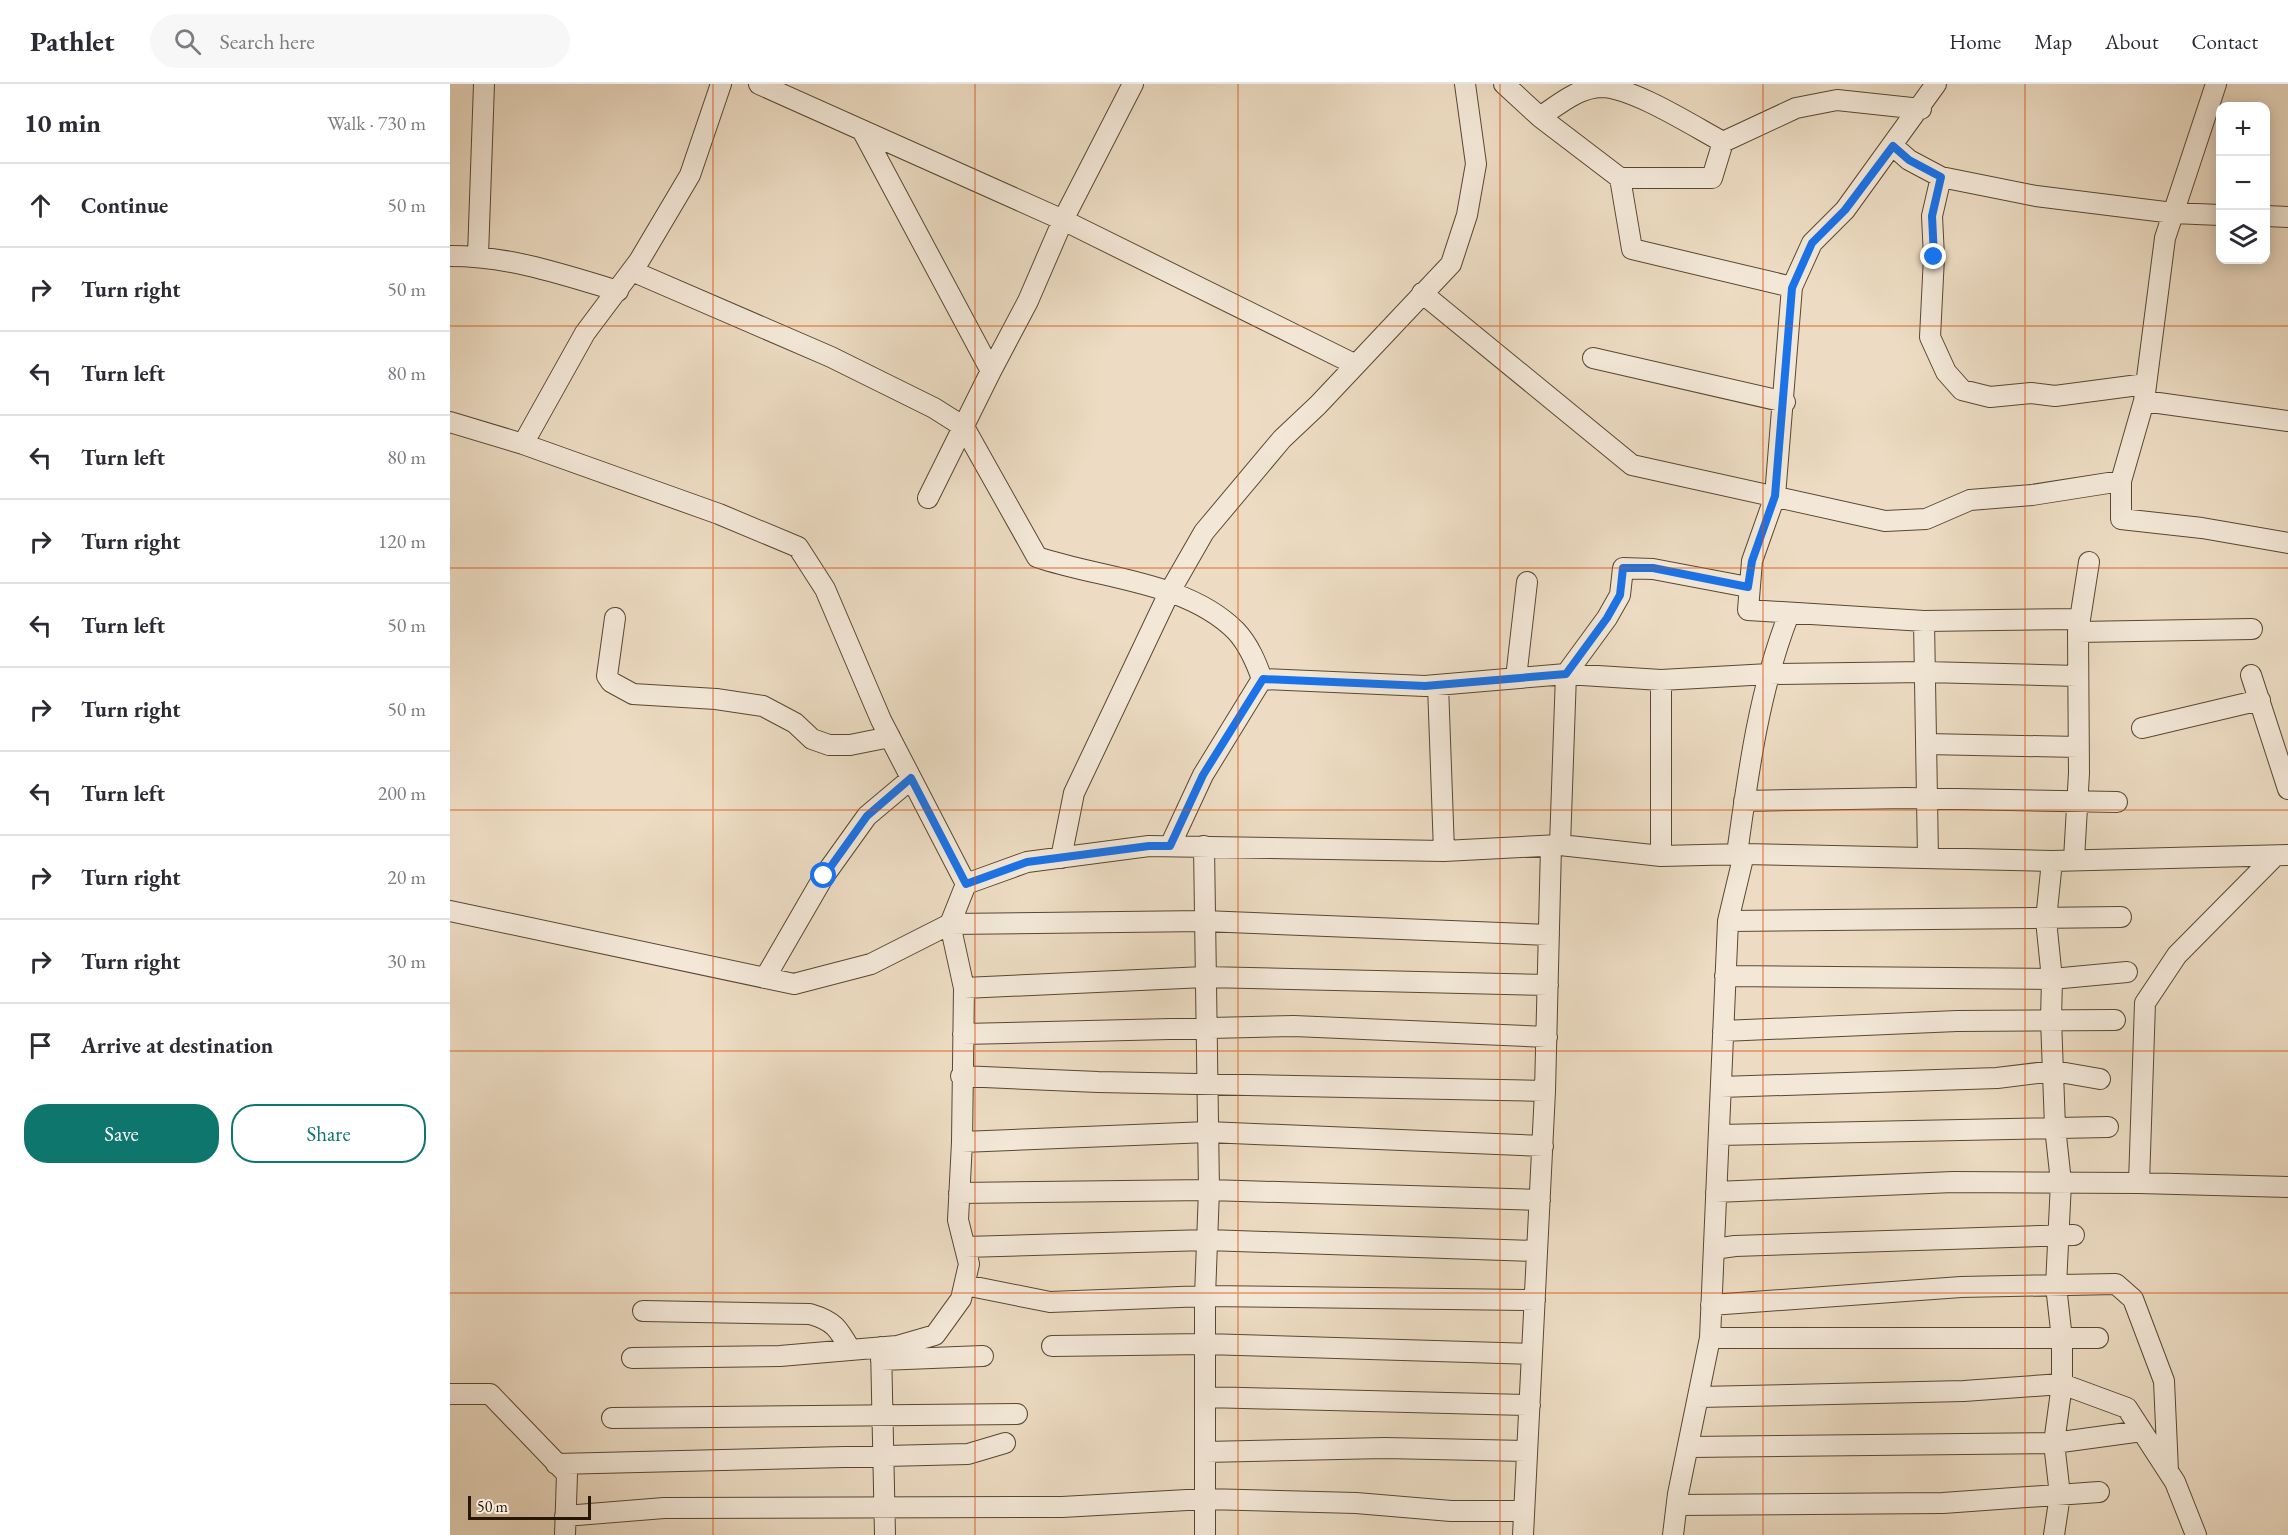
<!DOCTYPE html>
<html lang="en">
<head>
<meta charset="utf-8">
<style>
  :root { --surface:#fff; --page:#f7f7f7; --text:#2b2b33; --muted:#7c7c81; --line:#e1e1e2; --accent:#0f766e }
  body { margin:0; font-family:"EB Garamond",serif; background:var(--page); color:var(--text) }
  .controls { position:absolute; right:18px; top:18px; display:grid; overflow:hidden; border-radius:12px; box-shadow:0 3px 15px #0003 }
  .controls button { width:54px; height:54px; display:grid; place-items:center; padding:0; border:0; border-bottom:2px solid var(--line); background:var(--surface); color:var(--text); font:30px sans-serif }
  .scale { position:absolute; left:18px; bottom:15px; width:123px; box-sizing:border-box; padding-left:6px; border:3px solid #271702; border-top:0; font-size:16px; line-height:21px; white-space:nowrap; color:#271702; -webkit-text-stroke:4px #f3e8d8; paint-order:stroke }
  .stop { position:absolute; width:18px; height:18px; margin:-14px; border:4px solid #1a73e8; border-radius:50%; background:#fff }
  .stop.end { background:#1a73e8; border-color:#fff; box-shadow:0 2px 6px #0008 }
  .list { margin:0; padding:0; list-style:none }
  h2 { display:flex; justify-content:space-between; align-items:center; height:78px; margin:0; padding:0 24px; font-size:26px }
  h2 small { font-size:20px; font-weight:400; color:var(--muted) }
  .list li { display:grid; grid-template-columns:39px 1fr auto; gap:18px; align-items:center; box-sizing:border-box; height:84px; padding:0 24px; border-top:2px solid var(--line) }
  .list b { display:block; font-size:22px; white-space:nowrap }
  .list em { font-size:20px; font-style:normal; color:var(--muted) }
  .actions { display:flex; gap:12px; padding:18px 24px }
  .actions a { flex:1; padding:14px 0; border:2px solid var(--accent); border-radius:24px; text-align:center; font-size:21px; color:var(--accent) }
  .actions .main { background:var(--accent); color:#fff }
  .icon { flex:none; width:33px; height:33px; fill:none; stroke:currentColor; stroke-width:2; stroke-linecap:round; stroke-linejoin:round }
  .map { position:relative; flex:none; width:1838px; height:1451px; overflow:hidden }
  header { display:flex; align-items:center; gap:36px; box-sizing:border-box; height:84px; padding:0 30px; background:var(--surface); border-bottom:2px solid var(--line) }
  header strong { font-size:28px }
  nav { display:flex; gap:33px; margin-inline-start:auto; font-size:21px }
  .search { width:420px; height:54px; background:var(--page); display:flex; align-items:center; gap:15px; box-sizing:border-box; padding:0 21px; border-radius:33px; color:var(--muted); font-size:22px }
  main { display:flex }
  aside { flex:1; background:var(--surface) }
  .map>svg:first-child { display:block }
  .lines { fill:none; stroke-linecap:round; stroke-linejoin:round }
  .minor-casing { stroke:#584832; stroke-width:22 }
  .minor { stroke:#f3e8d8; stroke-width:20 }
  .route { stroke:#1a73e8; stroke-width:8 }
  .grid { fill:none; stroke:#d5520b; stroke-width:1.5; stroke-opacity:0.55 }
</style>
</head>
<body>
<header>
<strong>Pathlet</strong>
<div class="search"><svg class="icon" aria-label="search" viewBox="0 0 24 24"><circle cx="10" cy="10" r="6"/><path d="M15 15l6 6"/></svg>Search here</div>
<nav><a>Home</a><a>Map</a><a>About</a><a>Contact</a></nav>
</header>
<main>
<aside>
<h2>10 min<small>Walk · 730 m</small></h2>
<ul class="list">
<li><svg class="icon" aria-label="ahead" viewBox="0 0 24 24"><path d="M12 20V5M6 11l6-6 6 6"/></svg><div><b>Continue</b></div><em>50 m</em></li>
<li><svg class="icon" aria-label="right" viewBox="0 0 24 24"><path d="M7 20v-9h11M14 6l5 5-5 5"/></svg><div><b>Turn right</b></div><em>50 m</em></li>
<li><svg class="icon" aria-label="left" viewBox="0 0 24 24"><path d="M17 20v-9H6M10 6l-5 5 5 5"/></svg><div><b>Turn left</b></div><em>80 m</em></li>
<li><svg class="icon" aria-label="left" viewBox="0 0 24 24"><path d="M17 20v-9H6M10 6l-5 5 5 5"/></svg><div><b>Turn left</b></div><em>80 m</em></li>
<li><svg class="icon" aria-label="right" viewBox="0 0 24 24"><path d="M7 20v-9h11M14 6l5 5-5 5"/></svg><div><b>Turn right</b></div><em>120 m</em></li>
<li><svg class="icon" aria-label="left" viewBox="0 0 24 24"><path d="M17 20v-9H6M10 6l-5 5 5 5"/></svg><div><b>Turn left</b></div><em>50 m</em></li>
<li><svg class="icon" aria-label="right" viewBox="0 0 24 24"><path d="M7 20v-9h11M14 6l5 5-5 5"/></svg><div><b>Turn right</b></div><em>50 m</em></li>
<li><svg class="icon" aria-label="left" viewBox="0 0 24 24"><path d="M17 20v-9H6M10 6l-5 5 5 5"/></svg><div><b>Turn left</b></div><em>200 m</em></li>
<li><svg class="icon" aria-label="right" viewBox="0 0 24 24"><path d="M7 20v-9h11M14 6l5 5-5 5"/></svg><div><b>Turn right</b></div><em>20 m</em></li>
<li><svg class="icon" aria-label="right" viewBox="0 0 24 24"><path d="M7 20v-9h11M14 6l5 5-5 5"/></svg><div><b>Turn right</b></div><em>30 m</em></li>
<li><svg class="icon" aria-label="arrive" viewBox="0 0 24 24"><path d="M6 21V4h12l-3 4 3 4H6"/></svg><div><b>Arrive at destination</b></div></li>
</ul>
<div class="actions"><a class="main">Save</a><a>Share</a></div>
</aside>
<div class="map">
<svg width="1838" height="1451" viewBox="0 0 1838 1451">
  <rect width="100%" height="100%" fill="#eddcc3"/>
  <filter id="stains"><feTurbulence type="fractalNoise" baseFrequency=".00333" numOctaves="4"/><feColorMatrix values="0 0 0 0 .2 0 0 0 0 .09 0 0 0 0 .02 0 0 0 .5 -.17"/></filter>
  <radialGradient id="worn" r=".72"><stop offset=".6" stop-color="#630" stop-opacity="0"/><stop offset="1" stop-color="#630" stop-opacity=".3"/></radialGradient>
  <g class="lines">
    <defs>
      <path id="minor" d="M309,0L613,136L904,280
        M1054,0L1090,33L1170,94H1262L1273,58
        M1486,0L1395,126L1362,159L1342,203L1325,412L1302,477L1298,526L1474,537L1628,535
        M1766,0L1715,154L1694,317L1671,397V435L1752,444L1838,459
        M1090,33C1108,21 1129,3 1152,3C1184,4 1243,42 1273,58L1346,24L1387,16L1471,25
        M412,46L541,287L478,414
        M1443,62L1459,76L1491,93L1586,112L1723,129L1770,131
        M1491,93L1482,132L1484,173L1480,253L1496,288L1512,306L1540,313L1581,309L1605,312L1696,300
        M1170,94L1182,165L1342,203
        M1816,132L1838,133
        M0,172C59,172 112,190 168,207
        M28,172L34,0
        M182,187L381,273L484,324L514,343L587,473C651,495 736,497 786,547C799,561 806,578 812,595
        M972,209L1182,381L1435,437L1476,435L1520,416L1582,411L1671,397
        M1143,274L1335,318
        M541,287L578,217L613,136L683,0
        M1694,317L1838,337
        M0,338L73,360L269,430L348,463L375,505L431,636L516,800
        M73,360L135,249L189,177L240,91L271,0
        M165,534L157,592L161,598L183,610L266,615L313,622L345,639L362,655L379,661H400L440,653
        M1474,537L1478,774
        M1628,548L1802,545
        M1801,591L1838,705
        M1066,594L1077,498
        M812,595L975,602L1116,590L1211,596L1319,590L1475,588L1627,592
        M1211,596V772
        M988,601L994,767
        M1692,644L1810,616
        M1476,660L1628,663
        M1294,717L1456,714L1667,718
        M1110,761L1116,590L1157,534L1170,511L1173,484L1203,485L1298,503
        M720,762L753,691L812,595
        M754,762L759,1106L755,1212V1451
        M1287,770C1298,690 1309,606 1339,530
        M1825,772L1727,871L1695,919L1689,1099L1838,1103
        M611,774L624,709L719,509L754,448L832,355L868,321L1001,180L1017,131L1026,80L1015,0
        M1624,775L1629,689L1628,548L1639,478
        M1602,777L1596,836L1602,895L1601,935L1605,1043L1611,1098L1606,1202L1612,1255V1300L1604,1359L1610,1411L1604,1451
        M0,827L344,900L421,880L500,840L516,800L577,778L699,762L994,767L1110,761L1211,772L1294,770L1602,777L1838,771
        M1278,837L1671,833
        M1275,892L1602,895L1677,888
        M315,894L374,792L417,732L461,695
        M514,904L755,893L1098,901
        M1273,947L1507,937L1665,936
        M513,950L844,942L1097,953
        M511,992L648,998L1095,1007
        M1271,1003L1547,994L1604,987L1650,995
        M1269,1051L1658,1043
        M512,1058L758,1048L1093,1062
        M1266,1108L1503,1098L1689,1099
        M509,1109L759,1106L1090,1116
        M515,1163L757,1156L1086,1167
        M1264,1165L1285,1162L1624,1151
        M515,1201L600,1218L755,1212L1085,1216
        M1261,1221L1511,1203L1666,1200L1683,1215L1714,1297L1718,1387
        M193,1227L360,1230C384,1237 388,1244 400,1265
        M1260,1254H1648
        M602,1262L755,1260L1082,1270
        M431,1263L435,1451
        M182,1274L330,1272L447,1262L485,1251L511,1215L519,1180L508,1136L512,1058L514,904L500,840L754,837L1099,851
        M431,1276L533,1272
        M0,1310H40L117,1390L115,1451
        M755,1313L1080,1321
        M1249,1313L1514,1307L1612,1300L1677,1324L1725,1398L1746,1451
        M162,1334L567,1330
        M1239,1363L1604,1359L1692,1347
        M755,1368L935,1364L1077,1367
        M106,1380L518,1370L555,1359
        M1227,1421L1493,1419L1649,1408
        M115,1432L214,1424L612,1423L755,1415L906,1419L1001,1427H1074
        M1073,1451L1095,1007L1101,762
        M1223,1451L1228,1410L1260,1254L1278,837L1294,770"/>
    </defs>
    <use href="#minor" class="minor-casing"/>
    <use href="#minor" class="minor"/>
  </g>
  <g class="lines">
    <path class="route" d="M374,792L417,732L461,694L516,800L577,778L699,762H720L753,691L813,595L975,602L1116,590L1157,534L1170,511L1173,484H1203L1298,503L1302,477L1325,412L1342,204L1362,159L1395,126L1443,62L1459,76L1491,93L1482,132L1484,173"/>
  </g>
  <path class="grid" d="M263,0V1451M525,0V1451M788,0V1451M1050,0V1451M1313,0V1451M1575,0V1451M0,242H1838M0,484H1838M0,726H1838M0,967H1838M0,1209H1838"/>
  <rect width="100%" height="100%" filter="url(#stains)"/>
  <rect width="100%" height="100%" fill="url(#worn)"/>
</svg>
<div class="controls">
<button>+</button>
<button>−</button>
<button><svg class="icon" aria-label="layers" viewBox="0 0 24 24"><path d="M12 4l9 5-9 5-9-5zM3 14l9 5 9-5"/></svg></button>
</div>
<div class="scale">50 m</div>
<div class="stop" style="left:374px;top:792px"></div>
<div class="stop end" style="left:1484px;top:173px"></div>
</div>
</main>
</body>
</html>
